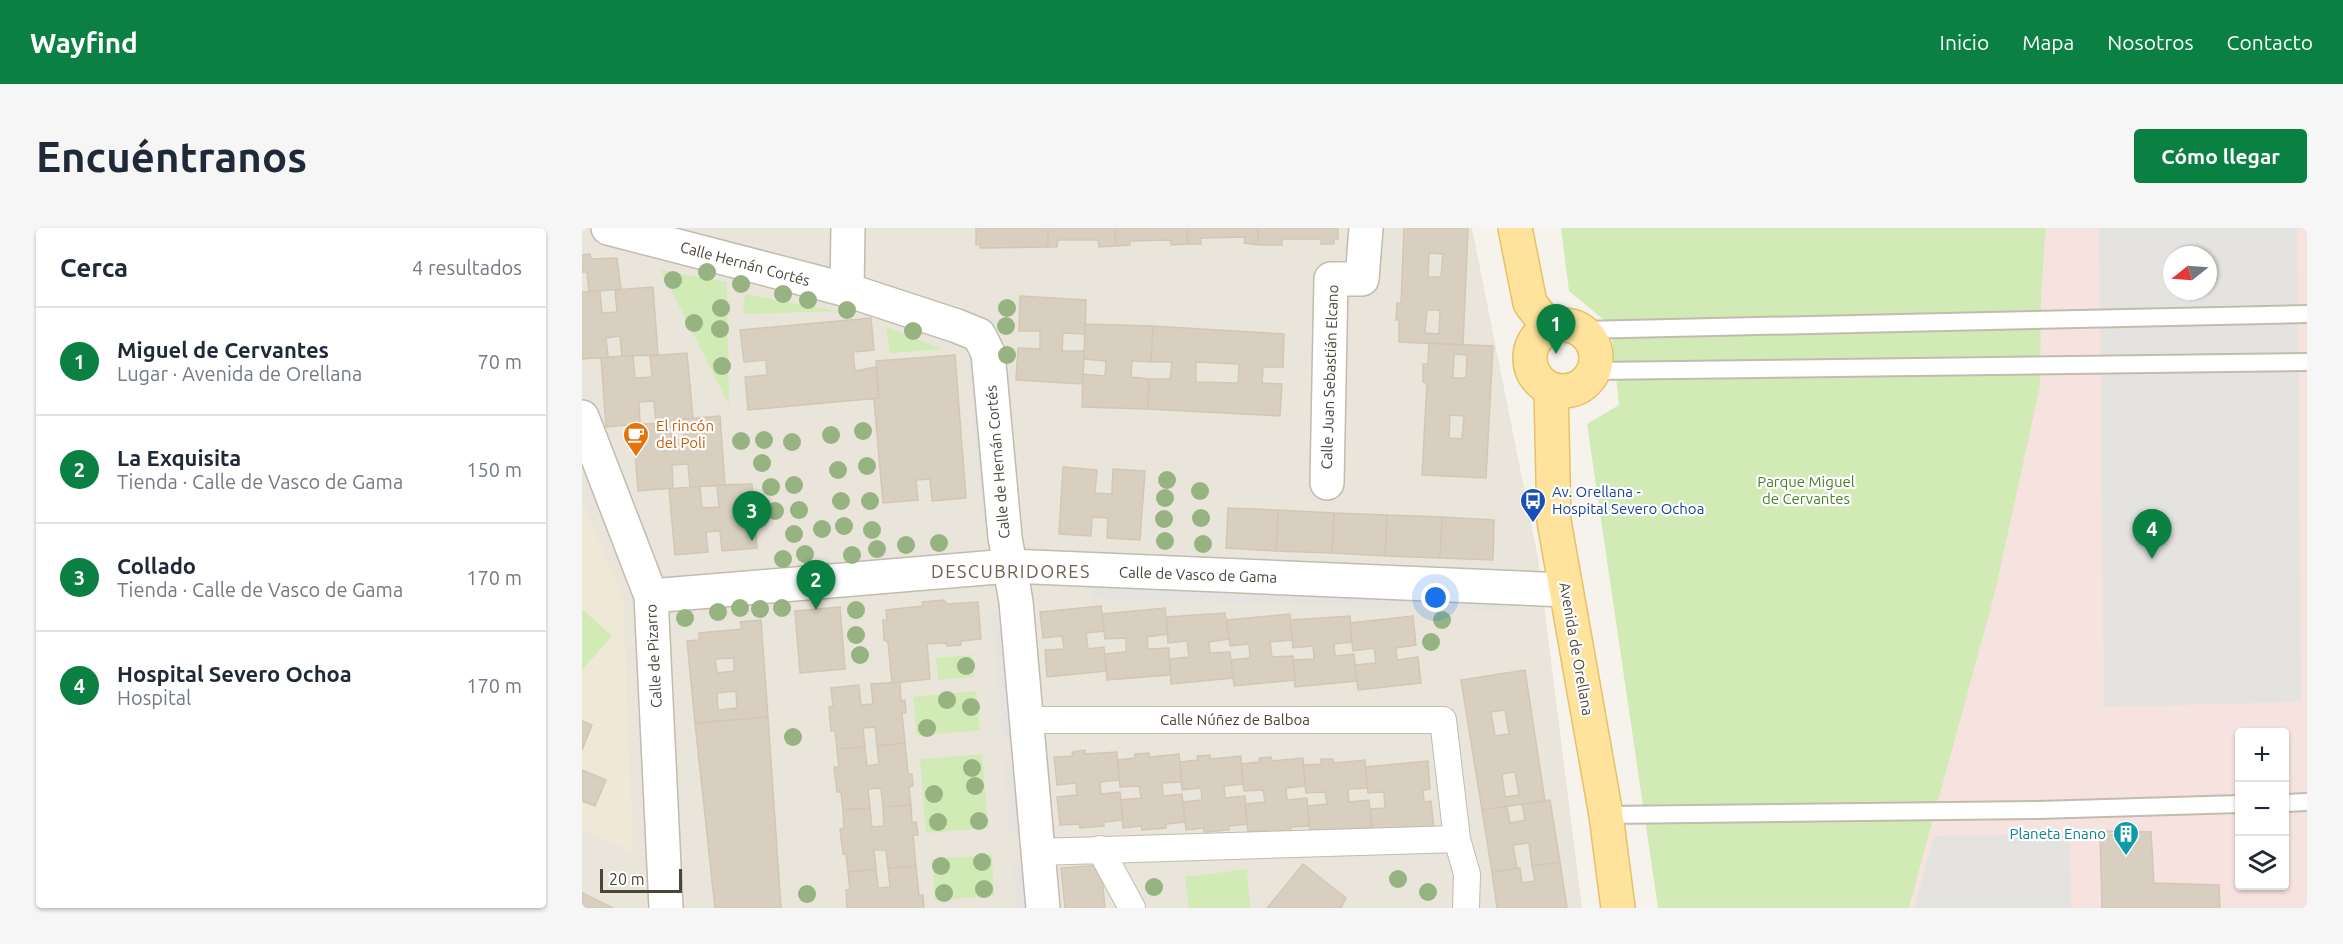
<!DOCTYPE html>
<html lang="es">
<head>
<meta charset="utf-8">
<style>
  :root { --surface:#fff; --page:#f6f6f7; --text:#1f2937; --muted:#747a83; --line:#e0e1e3; --accent:#0b8043 }
  body { margin:0; font-family:Ubuntu,sans-serif; background:var(--page); color:var(--text) }
  .controls { position:absolute; right:18px; bottom:18px; display:grid; overflow:hidden; border-radius:6px; box-shadow:0 2px 4px #0004 }
  .controls button { width:54px; height:54px; display:grid; place-items:center; padding:0; border:0; border-bottom:2px solid var(--line); background:var(--surface); color:var(--text); font:30px sans-serif }
  .compass { position:absolute; left:1581px; top:18px; width:54px; height:54px; border-radius:50%; background:var(--surface); box-shadow:0 2px 4px #0004; rotate:253deg }
  .scale { position:absolute; left:18px; bottom:15px; width:82px; box-sizing:border-box; padding-left:6px; border:3px solid #4b4439; border-top:0; font-size:16px; line-height:21px; white-space:nowrap; color:#4b4439; -webkit-text-stroke:4px #fff; paint-order:stroke }
  .you { position:absolute; left:854px; top:370px; width:21px; height:21px; margin:-15px; border:4px solid #fff; border-radius:50%; background:#1a73e8; box-shadow:0 0 0 9px #1a73e833 }
  .badge { display:grid; place-items:center; width:39px; height:39px; border-radius:50%; background:var(--accent); color:#fff; font-size:20px; font-weight:700 }
  .pin { position:absolute; translate:-50% -50px; filter:drop-shadow(0 2px 3px #0008) }
  .pin::after { content:''; position:absolute; top:32px; width:21px; height:18px; background:inherit; clip-path:polygon(0 0,100% 0,50% 100%) }
  .list { margin:0; padding:0; list-style:none }
  h2 { display:flex; justify-content:space-between; align-items:center; height:78px; margin:0; padding:0 24px; font-size:26px }
  h2 small { font-size:20px; font-weight:400; color:var(--muted) }
  .list li { display:grid; grid-template-columns:39px 1fr auto; gap:18px; align-items:center; box-sizing:border-box; height:108px; padding:0 24px; border-top:2px solid var(--line) }
  .list b { display:block; font-size:22px; white-space:nowrap }
  .list p { margin:0; font-size:20px; white-space:nowrap; color:var(--muted) }
  .list em { font-size:20px; font-style:normal; color:var(--muted) }
  .icon { flex:none; width:33px; height:33px; fill:none; stroke:currentColor; stroke-width:2; stroke-linecap:round; stroke-linejoin:round }
  .map { position:relative; flex:none; width:1725px; height:680px; overflow:hidden; border-radius:6px }
  header { display:flex; align-items:center; gap:36px; box-sizing:border-box; height:84px; padding:0 30px; background:var(--accent); color:#fff }
  header strong { font-size:28px }
  nav { display:flex; gap:33px; margin-inline-start:auto; font-size:21px }
  .intro { display:flex; align-items:center; justify-content:space-between; box-sizing:border-box; height:144px; padding:0 36px }
  h1 { margin:0; font-size:42px }
  .button { padding:15px 27px; border-radius:6px; background:var(--accent); color:#fff; font-size:21px; font-weight:700 }
  main { display:flex; gap:36px; padding:0 36px }
  aside { flex:1; background:var(--surface); border-radius:6px; box-shadow:0 2px 4px #0004 }
  .map>svg:first-child { display:block }
  .residential { fill:#eae5da }
  .education { fill:#efe8d6 }
  .medical { fill:#f6e3e0; fill-rule:evenodd }
  .green { fill:#d2eab5 }
  .parking { fill:#e5e3e0; fill-rule:evenodd }
  .building { fill:#d8cfc1; stroke:#d3c7b4; stroke-width:1.5; fill-rule:evenodd }
  .lines { fill:none; stroke-linecap:round; stroke-linejoin:round }
  .service-casing { stroke:#c2bbae; stroke-width:20 }
  .pedestrian-casing { stroke:#c2bbae; stroke-width:28 }
  .minor-casing { stroke:#c2bbae; stroke-width:36 }
  .primary-casing { stroke:#e6c16a; stroke-width:36 }
  .service { stroke:#fff; stroke-width:16 }
  .pedestrian { stroke:#fff; stroke-width:26 }
  .minor { stroke:#fff; stroke-width:33 }
  .primary { stroke:#ffe39c; stroke-width:33 }
  .tree { fill:#97b381 }
  .labels { text-anchor:middle; stroke-width:4.5; stroke-linejoin:round; paint-order:stroke }
  .street-label { font-size:15px; fill:#4b4439; stroke:#fff }
  .food-label { font-size:15px; fill:#c56008; stroke:#fff; text-anchor:start }
  .park-label { font-size:15px; fill:#4a7f2a; stroke:#fff }
  .transit-label { font-size:15px; fill:#164399; stroke:#fff; text-anchor:start }
  .culture-label { font-size:15px; fill:#0d838f; stroke:#fff; text-anchor:end }
  .quarter-label { font-size:18px; letter-spacing:1.5px; fill:#6e6250; stroke:#fff }
</style>
</head>
<body>
<header>
<strong>Wayfind</strong>
<nav><a>Inicio</a><a>Mapa</a><a>Nosotros</a><a>Contacto</a></nav>
</header>
<div class="intro"><h1>Encuéntranos</h1><a class="button">Cómo llegar</a></div>
<main>
<aside>
<h2>Cerca<small>4 resultados</small></h2>
<ul class="list">
<li><span class="badge">1</span><div><b>Miguel de Cervantes</b><p>Lugar · Avenida de Orellana</p></div><em>70 m</em></li>
<li><span class="badge">2</span><div><b>La Exquisita</b><p>Tienda · Calle de Vasco de Gama</p></div><em>150 m</em></li>
<li><span class="badge">3</span><div><b>Collado</b><p>Tienda · Calle de Vasco de Gama</p></div><em>170 m</em></li>
<li><span class="badge">4</span><div><b>Hospital Severo Ochoa</b><p>Hospital</p></div><em>170 m</em></li>
</ul>
</aside>
<div class="map">
<svg width="1725" height="680" viewBox="0 0 1725 680">
  <rect width="100%" height="100%" fill="#f6f3ec"/>
  <path class="residential" d="M0,0H890L956,330L1000,680H0Z"/>
  <path class="education" d="M0,271L41,371L51,624L0,601Z"/>
  <path class="medical" d="M1464,0H1725V680H1327L1360,560L1459,69ZM1590,27H1626V63H1590ZM1658,505H1702V658H1658Z"/>
  <path class="green" d="M979,0H1464L1459,69L1458,158L1413,364L1327,680H1076L1005,196L1037,177L1029,101L1028,97L987,63Z
    M79,42L145,54L147,177Z
    M163,66L255,83L161,86Z
    M304,99L361,121L308,125Z
    M0,381L30,408L0,442Z
    M390,427L392,449L356,452L354,430Z
    M394,463L398,502L335,508L331,469Z
    M400,526L406,600L344,605L338,531Z
    M410,627L412,668L353,672L350,631Z
    M665,641L668,680H607L603,649Z"/>
  <path class="parking" d="M1517,0H1715L1719,474L1522,479ZM1590,27H1626V63H1590Z
    M397,132L413,299L401,295L386,133Z
    M502,353L918,366L927,383L512,370Z
    M410,383L427,390L437,518L420,509Z
    M422,532L439,541L444,614L428,605Z
    M1488,606L1489,680H1332L1352,608Z
    M431,633L446,640L450,680H435Z"/>
  <path class="building" d="M394,0H466V19L398,20V16L394,17Z
    M466,0H533L534,18L517,19L516,12H476L475,19H466Z
    M533,0H605L606,16L589,17V12L548,13V17L534,18Z
    M605,0H676V17L662,15L663,9L618,10L619,16H606Z
    M676,0H756V11H752V16H739V11H700V17H676Z
    M822,0H886L881,117L817,114V92H814L815,75L819,76ZM847,25L861,26L859,49H846ZM845,82H858L857,106L843,105Z
    M8,26L9,31L35,30L39,61L7,64L5,44H0V27Z
    M71,59L76,127L40,128L38,108L24,110L26,129L0,131V64L18,63L20,85L35,84L33,62Z
    M438,68L504,72L503,106L481,105L480,123H502L501,156L434,152L436,120L458,121V103H437Z
    M289,90L292,122L271,124L273,143L294,139L297,170L166,182L163,149L185,147L184,132L162,134L158,102Z
    M503,96L571,98L569,134L550,133L549,149L567,151L566,181L500,179L501,146L523,148L524,133L502,131Z
    M571,98L702,106L701,139H681L680,155L700,156L698,188L566,181L567,151H588L590,134H569ZM614,134L657,136L656,155L614,154Z
    M847,115L911,118L904,250L840,247L845,155L841,154V136H846ZM872,126L885,127L884,150H871ZM868,187L882,188L880,211L867,210Z
    M105,125L111,190L74,195L72,173L57,174L58,196L24,199L19,130L51,127L53,150L70,149L68,128Z
    M373,127L384,270L350,273L348,251L334,252L336,272L301,275L292,171L297,170L294,133Z
    M138,188L143,257L108,259L106,236L90,237L91,260L56,263L51,197L88,194L90,213L102,211L100,191Z
    M481,239L515,242L513,265L530,266L531,241L563,243L558,312L525,310L526,290L510,289L509,308L477,306Z
    M170,256L175,320L140,323L138,303L124,304L126,324L93,327L87,261L118,258L120,280L137,279L135,257Z
    M646,280L696,282L694,323L644,320Z
    M696,282L752,285L750,325L694,323Z
    M752,285L805,287L803,328L750,325Z
    M805,287L860,289L858,330L803,328Z
    M860,289L912,292L911,332L858,330Z
    M362,372L365,376L396,374L399,411L379,413V417L365,418L364,415L345,416L348,451L310,455L306,414L302,412L301,392H305L304,382L341,378L340,374Z
    M519,378L522,403L504,405L506,421L522,419L524,443L465,449L463,422L482,421L480,408L461,410L458,384Z
    M258,379L263,441L218,445L213,383Z
    M583,380L586,406L565,409L566,421L587,420L588,447L525,452L523,426L544,424V410L523,411L520,386Z
    M643,385L647,411L627,414L628,425L648,424L651,450L589,456L588,431L607,429L605,413L586,415L584,389Z
    M708,386L710,412L688,414L690,429L711,428L713,452L652,458L649,432L668,430L667,416L648,418L645,392Z
    M768,388L770,414L752,416L753,428L772,426L775,453L713,459L711,432L732,431L731,418L711,420L708,392Z
    M831,388L834,417L814,420L815,432L836,429L839,455L776,462L773,437L794,435L792,420L771,423L768,395Z
    M179,392L186,489L113,495L105,413L117,412V405L160,401L158,394ZM152,430V443L135,445L133,431ZM154,463L155,480L136,482L135,465Z
    M943,442L963,573L900,582L879,452ZM923,482L927,506L913,508L909,484ZM933,544L937,567L923,569L920,546Z
    M318,454L319,473L323,472L324,485H320L323,515L295,518L293,499L281,500L283,519L255,521L253,503H249L247,479L251,478L249,460L277,457L279,477L291,476L289,456Z
    M186,489L199,680H133L113,495Z
    M0,493L10,497L0,522Z
    M323,515L326,546H330L331,558L327,559L329,577L301,579L299,560L286,561L288,580L261,582L259,564H255L252,539H257L255,521L283,519L285,538L297,536L295,518Z
    M503,522V526L535,524L537,552L518,554L519,566L538,564L541,592L522,594V598L498,600L497,596L478,597L475,569L495,567L494,555L475,557L472,529L491,528L490,524Z
    M567,525V529L597,526L600,554L580,555L581,568L600,566L603,594L584,596V600L560,602L559,598L541,600L539,572L559,570L557,558L538,559L536,532L553,530V526Z
    M628,527V531L659,528L661,556L642,558L643,570L663,568L665,596L647,598V602L622,604V600L604,602L601,574L620,572L619,560L600,562L598,534L616,532L615,528Z
    M689,529L690,533L721,530L723,558L704,560L705,572L725,570L727,598L709,599V604L684,606V602L666,604L663,576L683,574L681,562L662,563L659,536L677,534V530Z
    M739,531H751L752,535L783,532L785,560L766,561L767,574L787,572L790,600L771,601L772,606L728,605L726,578L745,576L743,564L724,565L721,537L739,536Z
    M846,533L848,561L841,562L842,574L849,573L852,601L790,607L788,581L803,580L802,564L786,565L783,539Z
    M0,542L24,552L13,578L0,573Z
    M968,572L978,634L950,638L947,615L931,617L935,640L910,644L900,582L925,578L928,595L943,592L940,576Z
    M329,577L330,595L334,594L336,607H331L334,638L306,640L304,622H292L294,641L266,644L264,625L261,626L258,601L262,600L261,582L288,580L290,599L302,598L301,579Z
    M1518,603L1569,604L1572,655L1637,657L1638,680H1520Z
    M978,634L985,680H915L910,644L938,640L940,655L953,653L950,638Z
    M721,636L764,670L759,680H685Z
    M519,637L523,680H483L479,640Z
    M334,638L337,668L341,667L342,680H265L264,662H268L266,644L294,641L296,660L308,659L306,640Z
    M0,665L31,680H0Z"/>
  <g class="lines">
    <defs>
      <path id="service" d="M999,102L1725,86
        M1012,143L1725,134
        M1702,575L1725,574
        M1024,587L1456,582L1658,576"/>
      <path id="pedestrian" d="M446,492H861L875,611L885,646L884,680
        M518,621L550,680
        M456,624L875,611"/>
      <path id="minor" d="M26,0L265,62L375,98L397,107L406,125L423,309L434,374L461,680
        M265,62L266,0
        M0,189L69,368L84,680
        M745,255L749,51H780L784,0
        M69,368L427,338L983,362"/>
      <path id="primary" d="M933,0L948,75L967,100
        M948 130a33 33 0 1 1 66 0a33 33 0 1 1-66 0Z
        M969,161L972,293L1024,587L1036,680"/>
    </defs>
    <use href="#service" class="service-casing"/>
    <use href="#pedestrian" class="pedestrian-casing"/>
    <use href="#minor" class="minor-casing"/>
    <use href="#primary" class="primary-casing"/>
    <use href="#service" class="service"/>
    <use href="#pedestrian" class="pedestrian"/>
    <use href="#minor" class="minor"/>
    <use href="#primary" class="primary"/>
  </g>
  <g class="tree">
    <circle cx="125" cy="44" r="9"/>
    <circle cx="91" cy="52" r="9"/>
    <circle cx="159" cy="56" r="9"/>
    <circle cx="201" cy="66" r="9"/>
    <circle cx="226" cy="72" r="9"/>
    <circle cx="139" cy="80" r="9"/>
    <circle cx="425" cy="80" r="9"/>
    <circle cx="265" cy="82" r="9"/>
    <circle cx="112" cy="95" r="9"/>
    <circle cx="424" cy="98" r="9"/>
    <circle cx="138" cy="101" r="9"/>
    <circle cx="331" cy="103" r="9"/>
    <circle cx="425" cy="127" r="9"/>
    <circle cx="140" cy="138" r="9"/>
    <circle cx="281" cy="203" r="9"/>
    <circle cx="249" cy="207" r="9"/>
    <circle cx="182" cy="212" r="9"/>
    <circle cx="159" cy="213" r="9"/>
    <circle cx="210" cy="214" r="9"/>
    <circle cx="180" cy="235" r="9"/>
    <circle cx="285" cy="238" r="9"/>
    <circle cx="256" cy="242" r="9"/>
    <circle cx="585" cy="252" r="9"/>
    <circle cx="212" cy="257" r="9"/>
    <circle cx="189" cy="259" r="9"/>
    <circle cx="618" cy="263" r="9"/>
    <circle cx="583" cy="270" r="9"/>
    <circle cx="259" cy="273" r="9"/>
    <circle cx="288" cy="273" r="9"/>
    <circle cx="217" cy="282" r="9"/>
    <circle cx="193" cy="283" r="9"/>
    <circle cx="619" cy="290" r="9"/>
    <circle cx="582" cy="291" r="9"/>
    <circle cx="262" cy="298" r="9"/>
    <circle cx="240" cy="301" r="9"/>
    <circle cx="290" cy="302" r="9"/>
    <circle cx="212" cy="306" r="9"/>
    <circle cx="583" cy="313" r="9"/>
    <circle cx="357" cy="315" r="9"/>
    <circle cx="621" cy="316" r="9"/>
    <circle cx="324" cy="317" r="9"/>
    <circle cx="295" cy="321" r="9"/>
    <circle cx="223" cy="326" r="9"/>
    <circle cx="270" cy="327" r="9"/>
    <circle cx="201" cy="331" r="9"/>
    <circle cx="158" cy="380" r="9"/>
    <circle cx="200" cy="380" r="9"/>
    <circle cx="178" cy="381" r="9"/>
    <circle cx="274" cy="382" r="9"/>
    <circle cx="136" cy="384" r="9"/>
    <circle cx="103" cy="390" r="9"/>
    <circle cx="860" cy="392" r="9"/>
    <circle cx="274" cy="407" r="9"/>
    <circle cx="849" cy="414" r="9"/>
    <circle cx="278" cy="427" r="9"/>
    <circle cx="384" cy="438" r="9"/>
    <circle cx="365" cy="472" r="9"/>
    <circle cx="389" cy="479" r="9"/>
    <circle cx="345" cy="500" r="9"/>
    <circle cx="211" cy="509" r="9"/>
    <circle cx="390" cy="540" r="9"/>
    <circle cx="393" cy="558" r="9"/>
    <circle cx="352" cy="566" r="9"/>
    <circle cx="397" cy="593" r="9"/>
    <circle cx="356" cy="594" r="9"/>
    <circle cx="400" cy="634" r="9"/>
    <circle cx="359" cy="638" r="9"/>
    <circle cx="816" cy="651" r="9"/>
    <circle cx="572" cy="659" r="9"/>
    <circle cx="402" cy="661" r="9"/>
    <circle cx="846" cy="664" r="9"/>
    <circle cx="362" cy="665" r="9"/>
    <circle cx="225" cy="666" r="9"/>
  </g>
  <defs>
    <symbol id="cafe-pin" viewBox="-11 -11 22 30"><path d="M0 17L-7.5 6A9.5 9.5 0 1 1 7.5 6Z" fill="#e8710a" stroke="#fff"/><path d="M-5.5-4.5H6V0H3Q3 3.5 0 3.5H-2.5Q-5.5 3.5-5.5 0ZM3-3.2v2h1.7v-2ZM-6 4.5H4V6H-6Z" fill="#fff"/></symbol>
    <symbol id="bus-pin" viewBox="-11 -11 22 30"><path d="M0 17L-7.5 6A9.5 9.5 0 1 1 7.5 6Z" fill="#1a4fb4" stroke="#fff"/><path d="M-5-6H5V4H4V6H2V4H-2V6H-4V4H-5ZM-3.5-4V0h7V-4ZM-3.5 1.2v1.5H-2V1.2ZM2 1.2v1.5H3.5V1.2Z" fill="#fff"/></symbol>
    <symbol id="building-pin" viewBox="-11 -11 22 30"><path d="M0 17L-7.5 6A9.5 9.5 0 1 1 7.5 6Z" fill="#0f9aa8" stroke="#fff"/><path d="M-4-6H4V6H1V3H-1V6H-4ZM-2.5-4.3h1.7v1.8h-1.7ZM.8-4.3h1.7v1.8H.8ZM-2.5-1h1.7V.8h-1.7ZM.8-1h1.7V.8H.8Z" fill="#fff"/></symbol>
  </defs>
  <g fill-rule="evenodd">
    <use href="#cafe-pin" x="39" y="192" width="30" height="40"/>
    <use href="#bus-pin" x="936" y="258" width="30" height="40"/>
    <use href="#building-pin" x="1529" y="591" width="30" height="40"/>
  </g>
  <g class="labels">
    <g class="street-label">
      <text transform="translate(163 36) rotate(15)" y="5">Calle Hernán Cortés</text>
      <text transform="translate(748 149) rotate(-88)" y="5">Calle Juan Sebastián Elcano</text>
      <text transform="translate(416 234) rotate(-95)" y="5">Calle de Hernán Cortés</text>
      <text transform="translate(616 347) rotate(2)" y="5">Calle de Vasco de Gama</text>
      <text transform="translate(994 421) rotate(80)" y="5">Avenida de Orellana</text>
      <text transform="translate(72 428) rotate(-93)" y="5">Calle de Pizarro</text>
      <text x="653" y="497">Calle Núñez de Balboa</text>
    </g>
    <g class="food-label">
      <text x="74" y="203">El rincón<tspan x="74" dy="17">del Poli</tspan></text>
    </g>
    <g class="park-label">
      <text x="1224" y="259">Parque Miguel<tspan x="1224" dy="17">de Cervantes</tspan></text>
    </g>
    <g class="transit-label">
      <text x="970" y="269">Av. Orellana -<tspan x="970" dy="17">Hospital Severo Ochoa</tspan></text>
    </g>
    <g class="culture-label">
      <text x="1524" y="611">Planeta Enano</text>
    </g>
    <g class="quarter-label">
      <text x="429" y="350">DESCUBRIDORES</text>
    </g>
  </g>
</svg>
<div class="controls">
<button>+</button>
<button>−</button>
<button><svg class="icon" aria-label="layers" viewBox="0 0 24 24"><path d="M12 4l9 5-9 5-9-5zM3 14l9 5 9-5"/></svg></button>
</div>
<svg class="compass" viewBox="-18 -18 36 36"><path d="M0-13l5 13h-10z" fill="#e53935"/><path d="M0 13l5-13h-10z" fill="#747a83"/></svg>
<div class="scale">20 m</div>
<div class="you"></div>
<div class="pin badge" style="left:974px;top:126px">1</div>
<div class="pin badge" style="left:234px;top:382px">2</div>
<div class="pin badge" style="left:170px;top:313px">3</div>
<div class="pin badge" style="left:1570px;top:331px">4</div>
</div>
</main>
</body>
</html>
